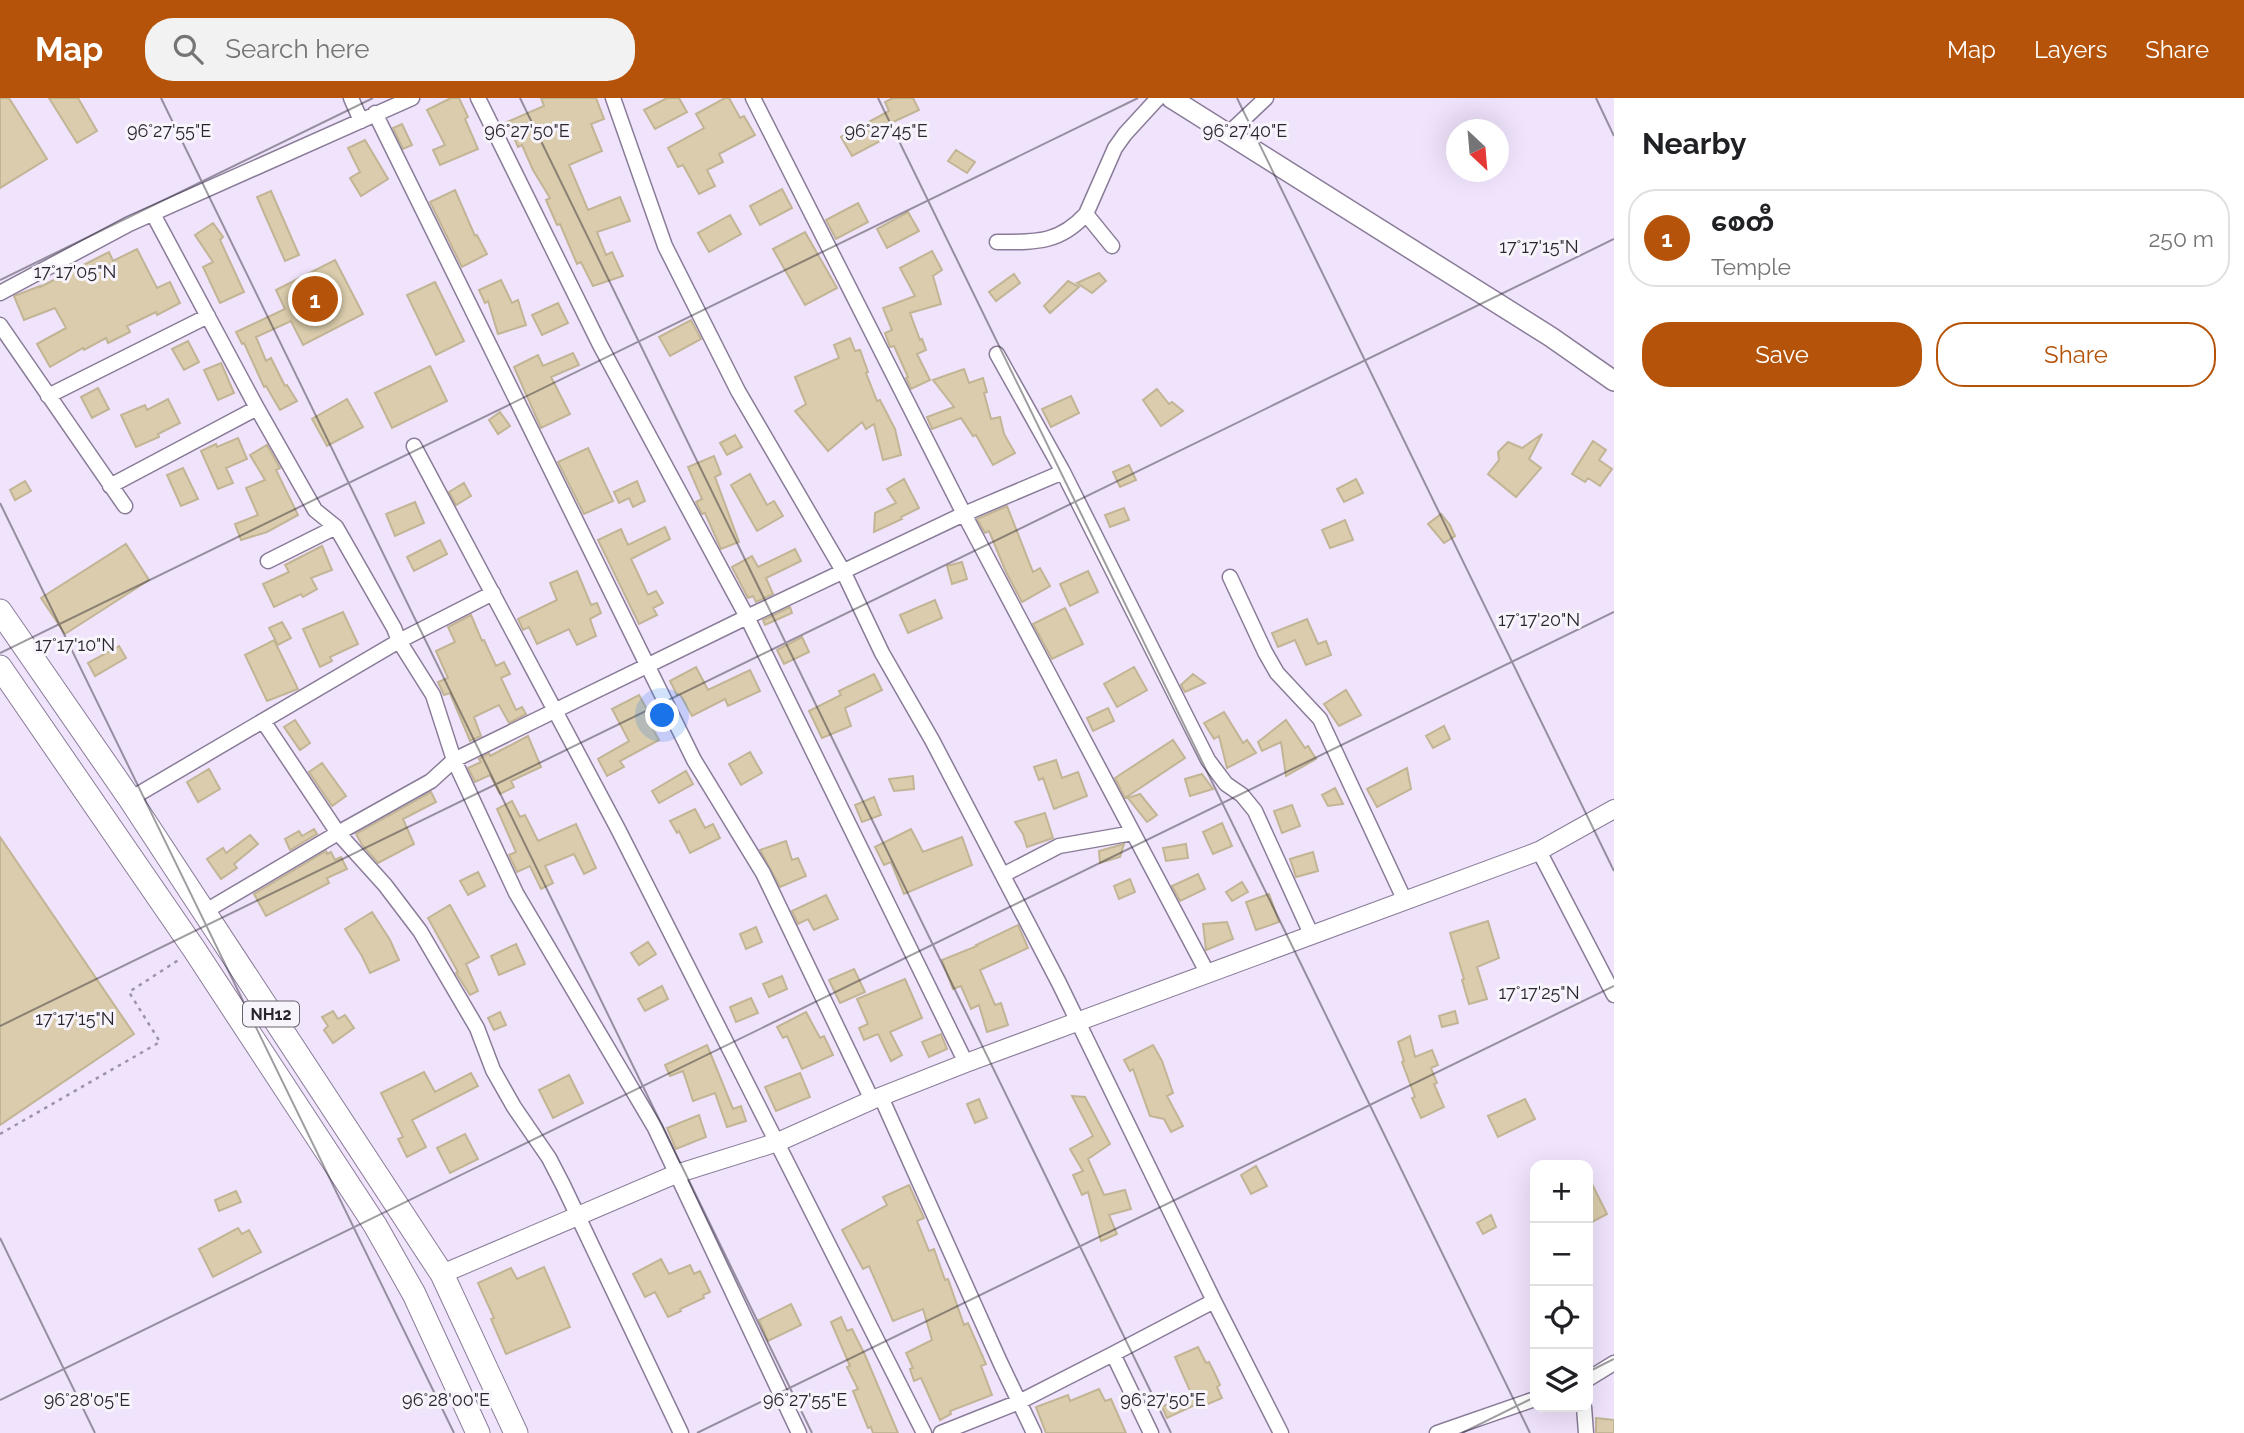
<!DOCTYPE html>
<html lang="en">
<head>
<meta charset="utf-8">
<style>
  :root { --surface:#fff; --page:#f2f2f2; --text:#202124; --muted:#757577; --line:#e0e0e0; --accent:#b45309 }
  body { margin:0; font-family:Raleway,"Noto Sans Myanmar",sans-serif; background:var(--page); color:var(--text) }
  .controls { position:absolute; right:21px; bottom:21px; display:grid; overflow:hidden; border-radius:14px; box-shadow:0 7px 28px #0002 }
  .controls button { width:63px; height:63px; display:grid; place-items:center; padding:0; border:0; border-bottom:2px solid var(--line); background:var(--surface); color:var(--text); font:35px sans-serif }
  .compass { position:absolute; left:1446px; top:21px; width:63px; height:63px; border-radius:50%; background:var(--surface); box-shadow:0 7px 28px #0002; rotate:154deg }
  .you { position:absolute; left:663px; top:618px; width:24px; height:24px; margin:-18px; border:5px solid #fff; border-radius:50%; background:#1a73e8; box-shadow:0 0 0 10px #1a73e833 }
  .badge { display:grid; place-items:center; width:46px; height:46px; border-radius:50%; background:var(--accent); color:#fff; font-size:23px; font-weight:700 }
  .pin { position:absolute; translate:-50% -50%; border:4px solid #fff; box-shadow:0 2px 7px #0006 }
  .list { margin:0; padding:0; list-style:none }
  h2 { display:flex; justify-content:space-between; align-items:center; height:91px; margin:0; padding:0 28px; font-size:30px }
  h2 small { font-size:23px; font-weight:400; color:var(--muted) }
  .list li { display:grid; grid-template-columns:46px 1fr auto; gap:21px; align-items:center; box-sizing:border-box; height:98px; margin:0 14px 14px; padding:0 14px; border:2px solid var(--line); border-radius:28px }
  .list b { display:block; font-size:26px; white-space:nowrap }
  .list p { margin:0; font-size:23px; white-space:nowrap; color:var(--muted) }
  .list em { font-size:23px; font-style:normal; color:var(--muted) }
  .actions { display:flex; gap:14px; padding:21px 28px }
  .actions a { flex:1; padding:16px 0; border:2px solid var(--accent); border-radius:28px; text-align:center; font-size:24px; color:var(--accent) }
  .actions .main { background:var(--accent); color:#fff }
  .icon { flex:none; width:38px; height:38px; fill:none; stroke:currentColor; stroke-width:2; stroke-linecap:round; stroke-linejoin:round }
  .map { position:relative; flex:none; width:1614px; height:1335px; overflow:hidden }
  header { display:flex; align-items:center; gap:42px; box-sizing:border-box; height:98px; padding:0 35px; background:var(--accent); color:#fff }
  header strong { font-size:33px }
  nav { display:flex; gap:38px; margin-inline-start:auto; font-size:24px }
  .search { width:490px; height:63px; background:var(--page); display:flex; align-items:center; gap:18px; box-sizing:border-box; padding:0 24px; border-radius:28px; color:var(--muted); font-size:26px }
  main { display:flex }
  aside { flex:1; background:var(--surface) }
  .map>svg:first-child { display:block }
  .building { fill:#daccac; stroke:#c2b595; stroke-width:2 }
  .lines { fill:none; stroke-linecap:round; stroke-linejoin:round }
  .minor-casing { stroke:#8a7c98; stroke-width:17 }
  .tertiary-casing { stroke:#8a7c98; stroke-width:20 }
  .secondary-casing { stroke:#8a7c98; stroke-width:22 }
  .trunk-casing { stroke:#8a7c98; stroke-width:25 }
  .path { stroke:#9d93a6; stroke-width:2.5; stroke-dasharray:3.5 5; stroke-linecap:butt }
  .minor { stroke:#fff; stroke-width:14 }
  .tertiary { stroke:#fff; stroke-width:18 }
  .secondary { stroke:#fff; stroke-width:19 }
  .trunk { stroke:#fff; stroke-width:23 }
  .ticks { fill:none; stroke:#2b2530; stroke-width:2; stroke-opacity:0.45 }
  .labels { text-anchor:middle; stroke-width:6; stroke-linejoin:round; paint-order:stroke }
  .shield { fill:#f8f4fb; stroke:#68636d; stroke-width:2 }
  .shield-label { font-size:16px; font-weight:bold; fill:#2b2530 }
  .ticks-label { font-size:18px; text-anchor:middle; fill:#2b2530; stroke:#f8f4fb; stroke-width:6; stroke-linejoin:round; paint-order:stroke }
</style>
</head>
<body>
<header>
<strong>Map</strong>
<div class="search"><svg class="icon" aria-label="search" viewBox="0 0 24 24"><circle cx="10" cy="10" r="6"/><path d="M15 15l6 6"/></svg>Search here</div>
<nav><a>Map</a><a>Layers</a><a>Share</a></nav>
</header>
<main>
<div class="map">
<svg width="1614" height="1335" viewBox="0 0 1614 1335">
  <rect width="100%" height="100%" fill="#f0e3fc"/>
  <path class="building" d="M0,0H9L47,61L0,90Z
    M49,0H78L97,33L77,45Z
    M451,0H459L468,19L465,21L478,51L440,67L433,52L445,47L427,12Z
    M541,0H596L604,21L591,26L602,53L569,67L588,112L620,99L630,123L597,134L606,157L612,154L623,178L593,188L581,164L577,166L560,126L557,127L546,102L550,100L533,72L522,47L518,49L507,24L544,8Z
    M667,0H679L687,14L655,31L644,12Z
    M725,0H729L740,20L744,18L755,37L719,56L723,64L707,72L715,88L699,96L683,67L678,69L668,50L704,30L696,16Z
    M893,0H913L919,12L878,31L884,41L852,58L841,39L889,13L885,4Z
    M402,26L412,47L403,51L393,30Z
    M365,42L388,81L361,98L350,80L360,74L348,50Z
    M956,52L975,64L967,75L948,63Z
    M782,91L792,110L760,127L750,108Z
    M455,92L475,138L477,137L487,156L462,169L430,104Z
    M271,93L299,157L285,163L257,99Z
    M858,105L868,124L836,141L826,122Z
    M908,114L919,133L887,150L877,131Z
    M730,117L741,136L709,154L698,135Z
    M213,125L223,139L220,142L244,194L220,205L203,169L213,164L195,137Z
    M805,134L837,190L805,207L773,151Z
    M137,151L157,190L170,184L180,205L157,217L156,214L127,228L130,234L108,245L106,240L84,252L83,250L50,269L37,246L66,230L55,210L24,222L14,198L40,188V189L109,154L113,163Z
    M932,153L942,172L933,178L941,206L910,215L920,242L922,241L926,252L917,256L930,282L911,291L906,280L908,279L894,248L890,249L885,235L892,232L883,210L915,198L900,170Z
    M335,162L363,216L303,247L291,223L256,239L266,263L271,260L285,288L287,287L297,303L280,312L266,288L264,289L244,245L242,246L236,234L285,211L276,192Z
    M1099,175L1106,183L1092,195L1077,185Z
    M1014,176L1020,185L996,203L989,194Z
    M501,182L512,205L518,202L526,227L498,236L488,203L485,205L479,192Z
    M1068,183L1079,189L1050,215L1044,208Z
    M435,184L464,243L436,257L407,197Z
    M558,205L568,225L542,237L532,217Z
    M691,222L701,241L670,258L659,239Z
    M850,240L855,253L860,252L868,274L866,275L877,303L880,302L895,331L901,357L883,362L874,326L866,331L862,324L828,353L795,313L806,306L795,279L839,260L834,247Z
    M188,243L199,264L184,272L172,251Z
    M573,255L579,267L551,279L570,316L541,330L514,269L538,257L543,268Z
    M221,265L234,295L218,302L204,272Z
    M430,268L447,303L392,330L375,295Z
    M964,271L969,285L983,280L987,294L984,295L991,321L1000,319L1004,336L1015,355L993,367L976,337L973,338L961,320L932,331L927,319L954,309L933,282Z
    M98,290L109,311L92,320L81,299Z
    M1157,291L1169,306L1172,304L1183,313L1161,328L1143,302Z
    M1071,298L1079,315L1051,329L1042,311Z
    M168,301L180,325L158,336L159,339L136,349L121,317L145,307L147,312Z
    M347,301L363,329L327,348L312,321Z
    M500,314L510,328L498,336L489,322Z
    M1542,336L1529,361L1541,370L1516,399L1488,376L1499,362L1498,354L1508,344L1522,350Z
    M735,337L742,349L727,357L720,345Z
    M238,340L247,361L226,370L233,385L218,391L201,353L216,346L217,349Z
    M1593,343L1606,352L1599,362L1612,371L1600,388L1588,380L1585,384L1572,376Z
    M267,347L280,370L276,372L298,417L267,434L241,442L235,426L258,417L246,390L265,382L250,357Z
    M588,350L613,403L584,416L558,364Z
    M714,358L721,376L715,379L739,444L721,451L705,415L702,416L696,404L702,401L688,369Z
    M1129,367L1136,382L1120,389L1113,374Z
    M183,370L198,401L181,408L167,377Z
    M750,376L767,407L774,403L783,418L757,433L731,387Z
    M904,381L919,410L901,419L902,421L874,434L875,415L896,405L887,391Z
    M1356,381L1363,395L1344,404L1337,391Z
    M25,383L31,393L15,402L10,392Z
    M637,383L645,403L633,409L629,400L619,405L614,394Z
    M464,385L471,398L456,407L449,394Z
    M415,404L424,425L395,438L386,416Z
    M1007,408L1033,474L1040,470L1050,488L1022,504L1006,474L989,433L985,435L977,421Z
    M1124,410L1129,422L1110,429L1105,417Z
    M1441,416L1450,427L1455,438L1444,445L1428,426Z
    M1345,422L1353,442L1330,450L1322,432Z
    M665,429L670,441L631,461L648,497L656,493L663,505L653,510L657,517L639,526L598,442L621,431L628,447Z
    M440,442L447,456L414,473L407,459Z
    M126,446L149,482L65,536L41,500Z
    M322,448L332,472L311,480L317,491L303,499L301,496L274,509L263,486L289,474L285,467Z
    M795,451L801,463L766,480L773,496L756,504L753,498L748,500L732,469L752,458L758,469Z
    M962,464L967,481L952,486L947,468Z
    M577,473L591,507L597,505L601,515L590,521L596,538L577,547L569,531L537,546L529,529L523,532L518,521L557,502L550,485Z
    M1088,473L1098,494L1070,508L1060,486Z
    M935,502L942,520L908,535L900,517Z
    M790,509L792,515L765,527L763,522Z
    M1065,510L1083,546L1052,561L1033,526Z
    M343,514L358,546L330,559L332,563L320,569L303,531Z
    M471,517L482,543L484,542L496,568L504,564L510,576L501,580L516,612L522,609L526,616L509,625L499,607L474,619L481,638L470,643L450,595L444,597L438,584L448,580L436,553L455,544L448,529Z
    M1307,521L1318,546L1326,543L1331,557L1306,567L1295,542L1278,549L1272,535Z
    M282,524L291,540L278,547L269,530Z
    M802,539L809,554L784,566L777,552Z
    M274,542L298,591L267,603L245,557Z
    M119,548L126,560L95,578L88,565Z
    M696,569L708,592L750,572L760,593L728,608L725,601L692,618L680,596L677,597L670,583Z
    M1134,569L1147,592L1117,609L1104,586Z
    M874,576L882,592L845,610L851,628L822,640L809,613L841,597L839,593Z
    M1193,576L1205,585L1185,594L1181,587Z
    M1346,592L1361,617L1339,628L1324,606Z
    M639,597L649,615L645,617L659,642L620,663L624,669L607,678L598,661L629,643L612,611Z
    M1108,610L1114,623L1093,633L1087,620Z
    M1224,614L1243,645L1247,642L1256,655L1227,670L1219,638L1214,641L1204,625Z
    M295,622L310,645L300,652L284,629Z
    M1286,622L1305,650L1308,648L1316,661L1286,678L1281,644L1262,653L1258,644Z
    M1444,628L1450,641L1433,650L1426,638Z
    M528,638L541,669L511,683L514,689L500,696L490,677L475,684L468,670L481,664L479,661L489,655L490,658Z
    M1173,642L1185,660L1125,700L1115,680Z
    M750,654L762,675L741,687L729,666Z
    M1056,662L1062,680L1078,674L1087,698L1054,711L1043,680L1039,682L1034,669Z
    M322,665L346,698L332,708L309,674Z
    M1407,670L1411,691L1377,709L1367,691Z
    M209,671L220,691L198,704L187,684Z
    M686,673L693,686L659,705L652,693Z
    M1202,676L1213,691L1190,698L1185,681Z
    M913,678L914,691L894,693L889,681Z
    M1335,690L1343,706L1328,708L1322,697Z
    M431,694L436,704L403,721L414,746L378,765L362,747L356,736Z
    M1140,696L1157,717L1147,724L1128,700Z
    M874,699L881,717L862,724L855,707Z
    M512,703L520,719L525,717L538,743L576,726L596,770L584,776L574,756L545,768L553,785L541,791L530,768L517,774L509,757L516,754L497,711Z
    M1292,707L1300,728L1282,735L1274,713Z
    M695,711L705,730L713,726L720,740L690,755L679,733L677,735L670,723Z
    M1045,715L1053,740L1027,749L1023,736L1015,724Z
    M1222,725L1232,748L1213,756L1203,734Z
    M314,731L317,736L290,752L285,741L299,733L302,738Z
    M911,731L923,754L962,739L972,767L904,796L891,764L884,767L875,749Z
    M250,737L258,746L234,766L237,770L221,781L207,761L223,750L226,755Z
    M0,739L134,936L0,1027Z
    M786,743L792,762L798,760L806,778L780,789L760,752Z
    M1124,746L1120,759L1100,765L1099,753Z
    M1186,746L1188,760L1166,763L1163,750Z
    M326,753L327,756L331,754L335,762L341,759L347,771L327,780L329,785L266,818L254,796Z
    M1313,754L1318,773L1296,779L1290,761Z
    M478,774L485,788L468,797L460,783Z
    M1198,776L1205,791L1180,803L1172,788Z
    M1130,781L1135,794L1119,801L1114,788Z
    M1242,784L1248,794L1232,803L1226,794Z
    M1269,796L1279,824L1256,832L1246,804Z
    M826,797L838,821L814,832L808,821L798,826L792,813Z
    M450,807L479,859L466,866L478,893L470,897L456,875L458,874L428,820Z
    M372,814L390,842L399,862L370,875L362,858L345,831Z
    M1488,823L1499,860L1477,869L1487,901L1469,906L1462,882L1464,881L1450,835Z
    M1227,824L1233,841L1206,852L1203,826Z
    M1018,827L1028,850L980,872L995,907L1001,905L1008,927L987,934L979,907L971,911L961,888L953,891L942,862L977,848L976,847Z
    M756,829L762,844L746,851L740,836Z
    M648,844L656,856L639,867L631,855Z
    M516,846L525,866L499,877L491,858Z
    M854,871L865,894L840,905L829,882Z
    M782,878L787,891L769,899L763,886Z
    M905,881L922,920L890,934L902,957L891,963L878,936L864,942L859,930L868,926L857,901Z
    M662,888L668,901L645,913L638,901Z
    M751,900L758,915L736,924L730,909Z
    M333,913L338,921L345,917L354,930L333,945L324,932L328,928L322,919Z
    M1455,913L1458,925L1442,929L1439,918Z
    M500,914L506,927L494,932L488,920Z
    M806,914L820,940L824,938L833,957L802,971L787,938L783,940L777,929Z
    M941,936L947,951L929,959L922,944Z
    M1410,938L1415,959L1432,952L1438,967L1431,970L1437,985L1434,986L1444,1009L1421,1020L1412,1000L1415,999L1402,964L1404,963L1398,944Z
    M707,947L733,1011L741,1008L746,1023L727,1029L715,995L693,1003L683,973L670,978L665,967Z
    M1153,947L1162,963L1173,995L1167,998L1183,1028L1171,1034L1164,1021L1150,1018L1133,971L1130,973L1124,962Z
    M424,974L435,994L471,975L478,988L412,1022L426,1049L407,1059L398,1041L403,1039L381,995Z
    M800,975L810,999L776,1013L765,989Z
    M569,977L583,1005L553,1020L539,992Z
    M1072,998L1085,999L1110,1046L1088,1061L1104,1097L1125,1092L1131,1111L1109,1117L1117,1136L1101,1143L1088,1094L1082,1097L1073,1077L1083,1073L1070,1051L1093,1038Z
    M979,1001L987,1020L975,1025L967,1006Z
    M1525,1001L1535,1021L1498,1039L1488,1018Z
    M699,1017L706,1039L676,1051L667,1030Z
    M465,1036L478,1061L450,1075L437,1050Z
    M1256,1068L1267,1088L1251,1096L1241,1077Z
    M1588,1078L1607,1116L1588,1126Z
    M909,1087L924,1120L917,1123L929,1153L934,1151L945,1182L948,1181L964,1227L968,1225L986,1266L981,1268L992,1297L950,1313L951,1316L940,1322L921,1280L914,1283L910,1271L913,1270L906,1255L932,1242L923,1211L893,1223L869,1168L863,1171L842,1132L887,1107L883,1099Z
    M236,1093L241,1104L219,1113L215,1102Z
    M1491,1117L1496,1129L1483,1136L1477,1125Z
    M238,1130L242,1136L249,1132L261,1154L213,1179L199,1151Z
    M661,1161L669,1176L690,1167L694,1176L700,1173L710,1194L703,1197L704,1200L680,1211L681,1213L668,1219L655,1194L645,1199L633,1176Z
    M544,1169L570,1229L506,1256L491,1221L494,1220L478,1185L511,1170L517,1181Z
    M791,1206L801,1227L768,1243L759,1222Z
    M841,1219L847,1233L852,1231L865,1257L898,1335H873L871,1329L868,1330L853,1293L858,1291L847,1269L850,1268L831,1224Z
    M1198,1249L1206,1265L1209,1264L1215,1276L1220,1287L1217,1289L1222,1300L1201,1309L1199,1305L1167,1320L1162,1309L1191,1295L1175,1259Z
    M1099,1291L1105,1303L1111,1301L1126,1335H1046L1036,1309L1068,1297L1070,1303Z
    M1596,1320L1614,1322V1335H1596Z"/>
  <g class="lines">
    <defs>
      <path id="minor" d="M351,0L361,23
        M478,0L600,247L747,519L966,965
        M613,0L665,148L738,293L843,473L882,555L932,642L1059,885L1214,1203L1281,1335
        M753,0L964,416L1208,876
        M375,15L694,662L763,775L872,1002
        M1229,35L1266,0
        M153,116L257,310L315,412L336,429L394,530L399,543L433,597L454,662L516,795L655,1030L799,1335
        M1086,116L1112,148
        M997,144C1034,144 1059,146 1086,116L1115,50L1125,36L1158,0
        M0,195L129,126L412,0
        M0,227L125,408
        M997,256L1063,374L1208,662L1226,686L1242,697L1255,713L1312,838
        M48,298L208,218
        M414,348L618,731L924,1335
        M110,388L257,310
        M268,463L336,429
        M1230,479L1265,554L1277,575L1320,621L1405,803
        M263,623L338,735L385,787L420,833L477,930L493,972L514,1009L549,1060L563,1087L681,1335
        M130,701L399,543L493,495
        M1539,753L1614,897
        M1003,777L1059,748L1133,735
        M204,814L338,735L431,683L454,662L747,519L964,416L1063,374
        M881,999L1000,1264L1034,1335
        M1588,1281L1614,1265
        M1584,1309L1586,1335
        M941,1335L1019,1304L1113,1256
        M1151,1335L1113,1256L1214,1203
        M1437,1335L1535,1301"/>
      <path id="tertiary" d="M442,1176L676,1076L778,1044L872,1002L966,965L1539,753L1614,711"/>
      <path id="secondary" d="M1171,0L1551,239L1614,283"/>
      <path id="trunk" d="M0,513L130,701L442,1176L516,1335
        M0,569L194,851L375,1127L414,1196L478,1335"/>
    </defs>
    <use href="#minor" class="minor-casing"/>
    <use href="#tertiary" class="tertiary-casing"/>
    <use href="#secondary" class="secondary-casing"/>
    <use href="#trunk" class="trunk-casing"/>
    <path class="path" d="M0,1036L160,944L129,894L180,861"/>
    <use href="#minor" class="minor"/>
    <use href="#tertiary" class="tertiary"/>
    <use href="#secondary" class="secondary"/>
    <use href="#trunk" class="trunk"/>
  </g>
  <path class="ticks" d="M161,0L812,1335M520,0L1171,1335M878,0L1530,1335M1237,0L1614,773M1596,0L1614,38M0,182L373,0M0,405L454,1335M0,555L1138,0M0,928L1614,141M0,1140L95,1335M1588,1274L1614,1261M0,1302L1614,514M697,1335L1614,888M1462,1335L1535,1299"/>
  <g class="labels">
    <rect class="shield" x="243" y="903.5" width="56" height="25" rx="5"/>
    <g class="shield-label">
      <text x="271" y="922">NH12</text>
    </g>
  </g>
  <g class="ticks-label">
    <text x="169" y="39">96°27'55"E</text>
    <text x="527" y="39">96°27'50"E</text>
    <text x="886" y="39">96°27'45"E</text>
    <text x="1245" y="39">96°27'40"E</text>
    <text x="1539" y="155">17°17'15"N</text>
    <text x="75" y="180">17°17'05"N</text>
    <text x="1539" y="528">17°17'20"N</text>
    <text x="75" y="553">17°17'10"N</text>
    <text x="1539" y="901">17°17'25"N</text>
    <text x="75" y="927">17°17'15"N</text>
    <text x="87" y="1308">96°28'05"E</text>
    <text x="446" y="1308">96°28'00"E</text>
    <text x="805" y="1308">96°27'55"E</text>
    <text x="1163" y="1308">96°27'50"E</text>
  </g>
</svg>
<div class="controls">
<button>+</button>
<button>−</button>
<button><svg class="icon" aria-label="locate" viewBox="0 0 24 24"><circle cx="12" cy="12" r="6"/><path d="M12 2v4M12 18v4M2 12h4M18 12h4"/></svg></button>
<button><svg class="icon" aria-label="layers" viewBox="0 0 24 24"><path d="M12 4l9 5-9 5-9-5zM3 14l9 5 9-5"/></svg></button>
</div>
<svg class="compass" viewBox="-18 -18 36 36"><path d="M0-13l5 13h-10z" fill="#e53935"/><path d="M0 13l5-13h-10z" fill="#757577"/></svg>
<div class="you"></div>
<div class="pin badge" style="left:315px;top:201px">1</div>
</div>
<aside>
<h2>Nearby<small></small></h2>
<ul class="list">
<li><span class="badge">1</span><div><b>စေတီ</b><p>Temple</p></div><em>250 m</em></li>
</ul>
<div class="actions"><a class="main">Save</a><a>Share</a></div>
</aside>
</main>
</body>
</html>
